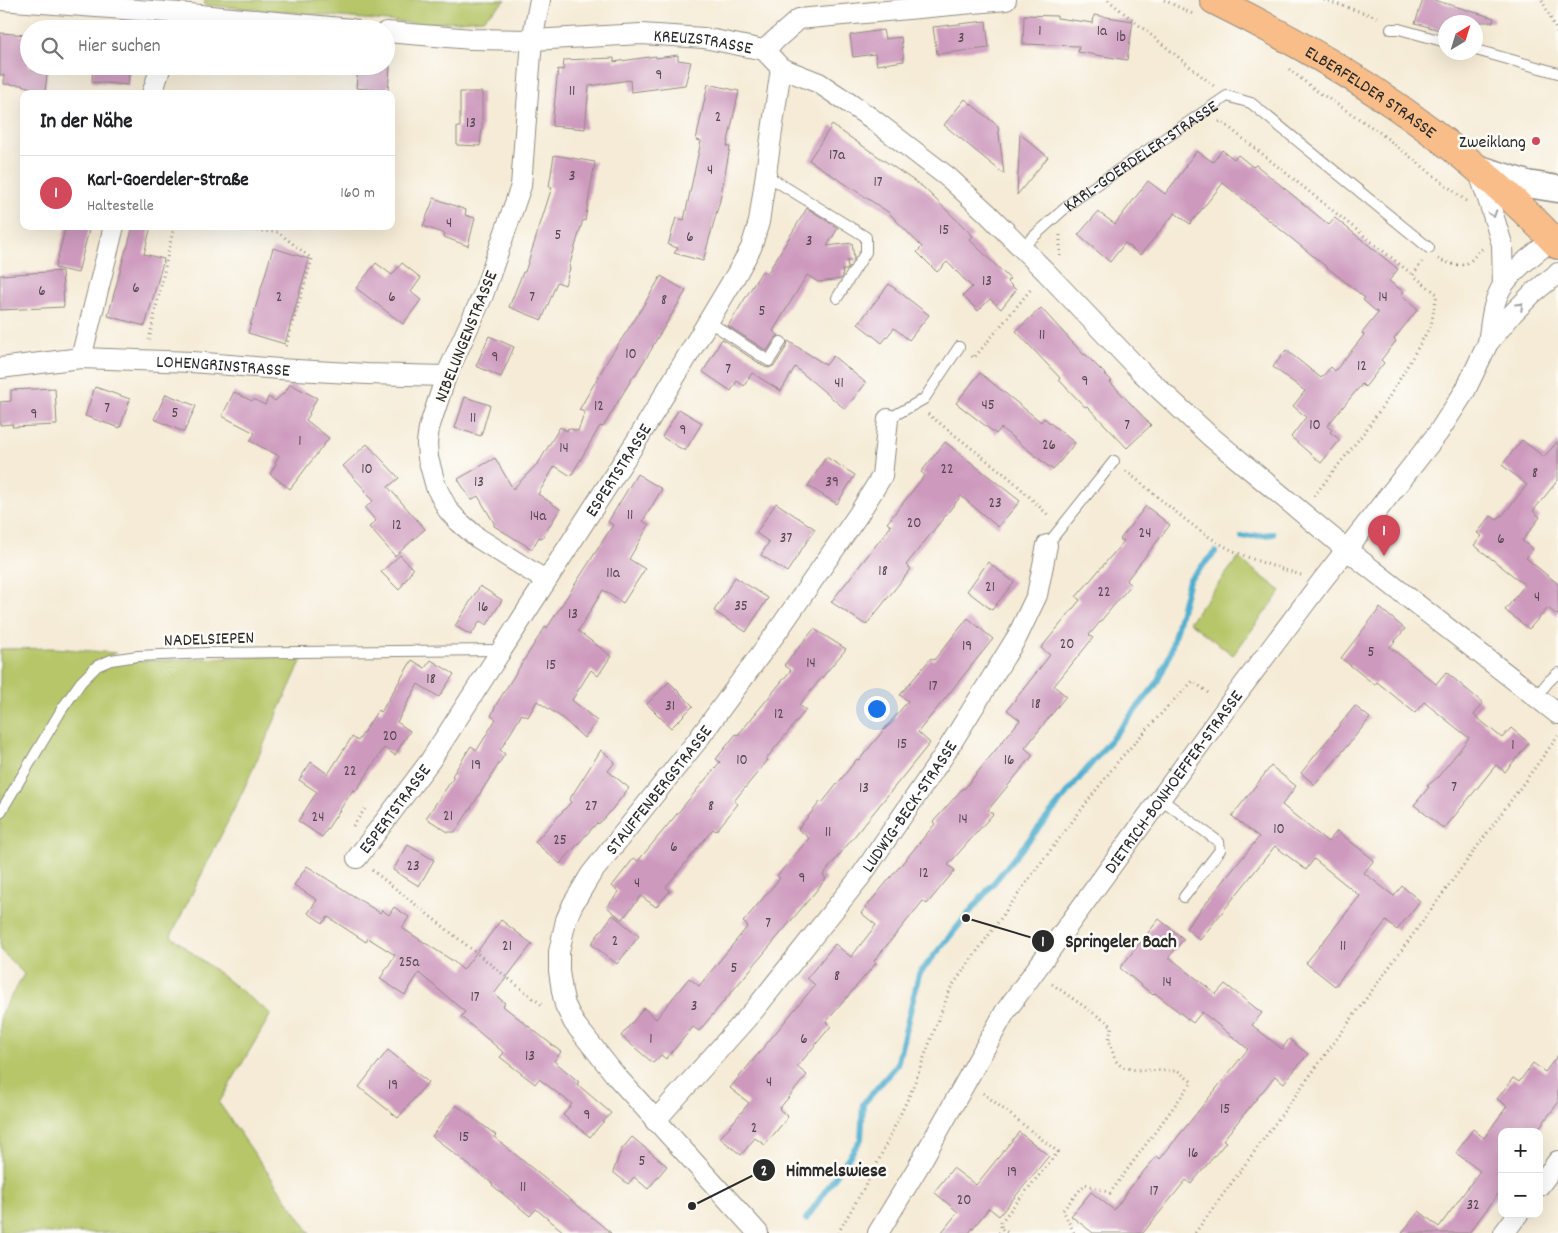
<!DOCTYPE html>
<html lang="de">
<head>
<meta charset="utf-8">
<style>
  :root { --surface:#fff; --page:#f2f2f2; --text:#202124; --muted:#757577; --line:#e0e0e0; --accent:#d1495b }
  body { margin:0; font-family:Dekko,sans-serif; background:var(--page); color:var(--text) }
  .controls { position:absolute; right:15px; bottom:15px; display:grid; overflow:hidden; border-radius:10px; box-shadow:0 5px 20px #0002 }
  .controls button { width:45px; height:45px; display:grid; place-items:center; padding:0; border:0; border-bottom:1px solid var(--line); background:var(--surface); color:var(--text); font:25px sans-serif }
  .compass { position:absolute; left:1438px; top:15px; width:45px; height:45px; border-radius:50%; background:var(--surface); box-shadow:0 5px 20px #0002; rotate:38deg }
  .you { position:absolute; left:876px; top:708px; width:18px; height:18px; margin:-12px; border:4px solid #fff; border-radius:50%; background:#1a73e8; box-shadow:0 0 0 8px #1a73e833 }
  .badge { display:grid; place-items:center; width:32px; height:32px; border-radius:50%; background:var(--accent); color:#fff; font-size:16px; font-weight:700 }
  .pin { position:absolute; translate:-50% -41px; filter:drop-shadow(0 1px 2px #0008) }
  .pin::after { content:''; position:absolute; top:26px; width:18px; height:15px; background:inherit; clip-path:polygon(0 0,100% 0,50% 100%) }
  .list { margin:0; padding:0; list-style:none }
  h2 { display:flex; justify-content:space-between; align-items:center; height:65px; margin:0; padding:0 20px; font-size:21px }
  h2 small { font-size:16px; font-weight:400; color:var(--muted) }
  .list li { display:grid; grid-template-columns:32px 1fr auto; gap:15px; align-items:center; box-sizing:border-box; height:75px; padding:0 20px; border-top:1px solid var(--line) }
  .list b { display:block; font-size:19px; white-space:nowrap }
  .list p { margin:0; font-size:16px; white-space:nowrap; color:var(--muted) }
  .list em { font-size:16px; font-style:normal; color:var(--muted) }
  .icon { flex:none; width:28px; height:28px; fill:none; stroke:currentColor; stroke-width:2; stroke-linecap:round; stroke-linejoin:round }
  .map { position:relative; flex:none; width:1558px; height:1233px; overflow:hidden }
  .search { position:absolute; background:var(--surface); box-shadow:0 5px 20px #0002; left:20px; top:20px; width:375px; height:55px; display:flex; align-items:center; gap:12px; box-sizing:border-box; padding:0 18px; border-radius:28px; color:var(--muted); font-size:19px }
  .panel { position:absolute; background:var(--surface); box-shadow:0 5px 20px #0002; left:20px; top:90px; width:375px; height:140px; border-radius:10px }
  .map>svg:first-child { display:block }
  .green { fill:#b6c668; stroke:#70784a }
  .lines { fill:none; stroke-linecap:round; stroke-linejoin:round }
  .stream { stroke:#50afcf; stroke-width:6 }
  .building { fill:#cd9abe }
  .service-casing { stroke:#908b80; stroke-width:12 }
  .minor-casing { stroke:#908b80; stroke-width:22 }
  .tertiary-casing { stroke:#908b80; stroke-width:29 }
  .primary-casing { stroke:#908b80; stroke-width:30 }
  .path { stroke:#908b80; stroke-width:3; stroke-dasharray:1 4; stroke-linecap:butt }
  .service { stroke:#fff; stroke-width:10 }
  .minor { stroke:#fff; stroke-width:20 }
  .tertiary { stroke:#fff; stroke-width:26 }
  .primary { stroke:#f8bd89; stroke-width:28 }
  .oneway { stroke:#a0a0a0 }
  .poi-dot { fill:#d1495b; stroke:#fdfcf7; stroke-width:2 }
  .labels { text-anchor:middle; stroke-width:5; stroke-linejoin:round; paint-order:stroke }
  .number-label { font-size:15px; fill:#544750 }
  .street-label { font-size:18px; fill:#2b2b2b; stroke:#fdfcf7 }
  .poi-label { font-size:18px; fill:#2b2b2b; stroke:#fdfcf7; text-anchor:end }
  .leader { fill:none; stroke:#2b2b2b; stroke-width:2 }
  .callout-dot { fill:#2b2b2b; stroke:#fdfcf7; stroke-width:2 }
  .mark-label { font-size:15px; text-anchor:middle; font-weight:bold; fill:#fff }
  .callout-label { font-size:19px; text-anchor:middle; font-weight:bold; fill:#2b2b2b; stroke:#fdfcf7; stroke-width:5; stroke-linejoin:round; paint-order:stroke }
</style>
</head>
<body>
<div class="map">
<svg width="1558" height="1233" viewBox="0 0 1558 1233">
  <rect width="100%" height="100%" fill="#fdfcf7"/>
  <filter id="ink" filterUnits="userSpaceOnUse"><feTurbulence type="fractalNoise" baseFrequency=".02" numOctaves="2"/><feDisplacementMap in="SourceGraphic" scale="10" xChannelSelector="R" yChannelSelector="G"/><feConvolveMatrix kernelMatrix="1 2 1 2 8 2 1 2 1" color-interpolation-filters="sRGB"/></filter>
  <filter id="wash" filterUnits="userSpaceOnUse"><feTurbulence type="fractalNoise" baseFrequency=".0096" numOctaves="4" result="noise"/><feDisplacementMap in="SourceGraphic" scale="20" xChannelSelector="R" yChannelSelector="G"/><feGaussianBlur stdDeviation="1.12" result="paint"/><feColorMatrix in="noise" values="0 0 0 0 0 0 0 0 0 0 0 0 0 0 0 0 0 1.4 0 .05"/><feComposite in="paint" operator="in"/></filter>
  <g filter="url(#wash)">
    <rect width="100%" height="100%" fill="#f5ebd6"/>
    <path class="green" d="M205,0H506L483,19L421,24L204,5Z
      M1238,558L1281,591L1233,655L1189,622Z
      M54,648L116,653L94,665L0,805V649Z
      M304,655L242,793L171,936L271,1014L219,1103L310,1233H0V1015L24,974L0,950V817L63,710L89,677L111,662Z"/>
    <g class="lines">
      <path class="stream" d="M1242,537L1273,534
        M806,1219L861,1139L863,1104L897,1065L919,974L1155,686L1169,657L1189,580L1215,552"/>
    </g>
    <g id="blocks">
      <path class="building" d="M1423,0H1434L1494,18L1493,22H1446V32L1415,23Z
        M1024,15L1057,16V18L1093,23L1094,15L1133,21L1127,60L1078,52L1079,46L1023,44Z
        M986,21L989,48L937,54L933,27Z
        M883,30L885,39L901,37L904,61L877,65L875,54L853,57L850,35Z
        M0,33L29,35V66H48L45,92L21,85L4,84V75H0Z
        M678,55V60L691,62L685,85L631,92L630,80L589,86L585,129L552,126L558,69L563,70L564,60L614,58V62L656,56V58Z
        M93,66H130L128,85L92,82Z
        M358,66H390L388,91L356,88Z
        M708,84L739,91L727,146L730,147L720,200L703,261L674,253L678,248L668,245L676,218L684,220L701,141L696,140Z
        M460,92H482V127L480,146L457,145V127H460Z
        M965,99L998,126L1004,174L944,125Z
        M832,125L923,187L973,236L969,239L1010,279L1007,281L1016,290L1001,309L990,299L978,311L963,296L972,287L947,262L937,272L917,252L922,247L888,212L809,160Z
        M1020,134L1048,157L1017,195Z
        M1222,150L1234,159L1238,155L1253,167L1256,165L1329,225L1335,218L1398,269L1389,281L1404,292L1401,295L1418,309L1394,339L1396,341L1381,360L1384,363L1365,387L1362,384L1327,426L1332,430L1330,432L1340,440L1321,463L1291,437L1306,417L1293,406L1305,391L1273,367L1286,350L1321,378L1331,367L1335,371L1364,335L1362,333L1378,313L1363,300L1365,298L1223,183L1190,224L1175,213L1140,255L1125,243L1110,262L1078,235L1098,212L1115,224L1148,181L1165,194L1186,167L1185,166L1197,151L1213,162Z
        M554,155L595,162L585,221L583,220L569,267L570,268L565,285L557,282L542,320L509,307L523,272H525L552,187H549Z
        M434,198L466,210L465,215L475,218L468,246L444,237L445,234L423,226Z
        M807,208L838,228L827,246L852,243L854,259L852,261H847L848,268L847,270H842L843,276L841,279L818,282L807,275L773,331L779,336L775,338L767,351L728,326L762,271L767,274Z
        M66,226H90L78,273L55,268Z
        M133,226H151L144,254L164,259L145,326L108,316L126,249H127Z
        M273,248L309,259L285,344L248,333Z
        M376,263L392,275L402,263L421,278L411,292L421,300L403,324L356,288Z
        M62,271L64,307L0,310V275Z
        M661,276L686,291L652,347H653L635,375H634L603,427L600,426L571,476L555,466L538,494L560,509L542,538L539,537L532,549L494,526V523L478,496L471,500L458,479L495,458L513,489L539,462L560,427L567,431L568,428L578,431L585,412L579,410L609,358L637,316Z
        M889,284L929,315L909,340L894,328L882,343L858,324Z
        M1041,308L1084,355L1085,354L1112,381L1110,382L1151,425L1127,448L1087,406L1085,407L1059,380L1060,378L1016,331Z
        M489,336L514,347L501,377L476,366Z
        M722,339L765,367L769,368L775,365L787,346L788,341L826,365L833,356L866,383L845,409L795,367L781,391L752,373L744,386L737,381L731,391L703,372Z
        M980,373L1041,422L1044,418L1075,443L1053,470L1001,428L996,434L956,403Z
        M290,384L317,398L309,413L310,414L306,420L329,438L290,489L270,474L276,464L275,463L279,456L250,441L255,433L222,416L234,392L252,401L253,399L265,405L268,397L275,401L286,391Z
        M95,387L130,399L120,428L85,416Z
        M55,388L57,425L12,427L13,424L0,425V402L11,401V390Z
        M166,394L196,406L184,432L154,419Z
        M465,397L490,405L481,436L455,428Z
        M679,409L702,423L685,451L662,437Z
        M1522,440L1544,457L1558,441V480L1533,511L1540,517L1522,541L1533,549L1526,558L1558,584V616L1548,608L1529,629L1505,610L1525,585L1474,545L1482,536L1477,533L1491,516L1497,520L1501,515L1502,516L1527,485L1502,465Z
        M945,442L1020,501L998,527L961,496L906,565L911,569L866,625L831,602L891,526L887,523L925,475L921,472Z
        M367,444L399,478L388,487L425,529L395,556L369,527L376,521L365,508L373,501L365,493L366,491L343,466Z
        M826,457L855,475L837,504L808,486Z
        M637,474L662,489L643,521L649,525L629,559L645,569L623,603L603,590L578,631L611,656L598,676L591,670L572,700L597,721L584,738L561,717L537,701L528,717L522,714L513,729L500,750L505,754L469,811L455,832H448L426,818L454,777L452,776L471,746L477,750L496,719L491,716L497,703L536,641L546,626L547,628L613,525L608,522Z
        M776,503L815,529L787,572L761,555L769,542L756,533Z
        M1146,506L1170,525L1126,581L1131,585L1089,635L1093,638L1054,686L1066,696L1025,748L1033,755L988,810L993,814L948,865L955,870L927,904L923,901L874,961L876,963L826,1022L831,1026L797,1067L807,1075L779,1109L788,1117L765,1145L755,1138L741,1155L720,1138L749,1103L730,1088L815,985L807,978L835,944L851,957L876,925L861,913L935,824L933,822L963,788L964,789L1020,720L1007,710L1050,655L1041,648L1080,600L1076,597L1124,541L1120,539Z
        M400,555L413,569L399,590L381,572Z
        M988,562L1014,582L992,610L967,591Z
        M735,577L768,598L746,632L714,611Z
        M480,586L502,600L487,625L480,621L471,635L455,626Z
        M1380,608L1405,629L1390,647L1436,684L1446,672L1483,703L1474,715L1502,738L1511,728L1529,743L1505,772L1496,765L1444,829L1414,805L1429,787L1427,786L1438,777L1469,738L1424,702L1415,713L1377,682L1375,685L1341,658Z
        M968,618L993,639L918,732L930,743L823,875L826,879L699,1031L693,1027L666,1059L661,1055L653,1063L621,1036L644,1008L656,1019L689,978L699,986L748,926L743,922L780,878L777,876L809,838L798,829L820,802L822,803L857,759L859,760L908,701L900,695L931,658L934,660Z
        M814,629L846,649L799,705L806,710L766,759L768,760L734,801L738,804L716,831L713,829L666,887L670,891L656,907L641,896L622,920L607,907L619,892L612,886L634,858L638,861L720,762L716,759L736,734L738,735L791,670L784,665Z
        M412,660L425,668L431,660L454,674L439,697L418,684L397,722L410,731L395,755L384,748L356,791L353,790L322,837L298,821L317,792L299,780L311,762L328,774L352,737L358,741L378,710L381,712Z
        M669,682L693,706L671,728L647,704Z
        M1355,706L1370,718L1315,785L1301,773Z
        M601,750L615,762L608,771L629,788L605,818L598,824L597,823L560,864L535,842L571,802L569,800Z
        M1271,766L1296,786L1282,805L1328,842L1337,831L1374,860L1364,873L1394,896L1402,886L1420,901L1397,930L1386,921L1335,986L1306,963L1360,896L1314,859L1306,870L1275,846L1200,940L1186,928L1259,837L1232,816Z
        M408,845L434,860L419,886L393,870Z
        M307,866L380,913L382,910L389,915L394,907L409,917L402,928L453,961L463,970L501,920L532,944L494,994L505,1003L503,1006L561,1052L554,1061L579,1082L577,1084L611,1113L590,1137L563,1115L572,1104L539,1079L535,1084L500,1057L504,1053L461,1017L465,1012L419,973L405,995L380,979L395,955L368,938L366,942L328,917L323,923L308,913L317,900L294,885Z
        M613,915L639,936L617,964L591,944Z
        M1159,919L1184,939L1169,957L1216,994L1225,984L1262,1013L1252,1025L1282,1049L1289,1039L1308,1054L1284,1083L1275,1076L1223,1140L1226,1142L1191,1184L1186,1180L1143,1233H1093L1071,1216L1091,1192L1114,1210L1137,1179L1157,1156L1160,1159L1248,1049L1202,1012L1193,1023L1155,993L1153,995L1120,968Z
        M388,1050L428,1082L398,1118L359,1087Z
        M1558,1055V1103L1536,1132H1502V1189L1469,1233H1402L1419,1211L1439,1227L1480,1171L1456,1153L1473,1129L1484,1138L1507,1106L1497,1099L1513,1078L1519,1082L1533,1063L1545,1072Z
        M456,1105L496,1135L494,1137L611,1233H565L536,1209L530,1216L492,1185L493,1184L432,1136Z
        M1019,1132L1049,1156L999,1216L989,1208L969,1233H941L958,1212L934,1192L953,1168L976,1185Z
        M632,1137L667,1166L648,1189L634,1177L628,1184L613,1172L621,1150Z"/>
    </g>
  </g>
  <g filter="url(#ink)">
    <use href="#blocks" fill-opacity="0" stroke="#908b80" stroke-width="1"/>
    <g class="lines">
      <defs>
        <g id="service">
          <path d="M1391,29H1399L1446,42"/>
          <path d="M1476,50L1558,73"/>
          <path d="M766,175L866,237V252L837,298"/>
          <path id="s1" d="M1022,247L1073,201L1227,96L1251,103L1429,248"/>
          <path d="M708,321L769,361L781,342"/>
          <path d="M888,419L924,399L959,347"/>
          <path d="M1047,545L1114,461"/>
          <path d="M1536,697L1549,681L1558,673"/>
          <path d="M1161,799L1219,842L1220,850L1184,897"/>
          <path d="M0,813L62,709L81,682L97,666L111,660L138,656L207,653L500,650"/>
        </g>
        <g id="minor">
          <path d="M0,0L179,13L352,29"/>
          <path d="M540,0L532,40L521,186L483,295L446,376L429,428L427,443L428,458L436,487L448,510L458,521L478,538L545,580"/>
          <path id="s2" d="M386,32L472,39L532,40L641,34L704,38L764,50"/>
          <path d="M764,50L781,68L819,83L871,118L949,178L986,212L1046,272L1143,374L1210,436L1347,550L1558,714"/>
          <path d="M764,50L799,19L1006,0"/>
          <path d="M152,94L161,66"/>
          <path d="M1478,170L1490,205L1502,244L1503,285"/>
          <path d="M1488,343C1491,324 1492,300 1504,284C1517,266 1536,253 1553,239"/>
          <path d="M81,358L114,226"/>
          <path id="s3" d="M0,368L81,358L192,362L279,369L367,374L446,376"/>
          <path id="s4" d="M357,858L430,761L639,437L736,275L751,248L759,222L781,68"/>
          <path id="s5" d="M655,1121L755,1009L861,876L944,755L1017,637L1037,595L1047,545"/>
          <path d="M1539,1186L1558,1161"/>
          <path id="s6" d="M758,1233L616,1076L574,1023L565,1005L562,991L559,971V952L566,920L573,904L591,874L697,741L779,629L858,515L882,476L888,419"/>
          <path id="s7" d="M878,1233L918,1167L1005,1012L1227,707L1321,582L1438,433L1465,391L1488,343L1513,313L1533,293L1558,273"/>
          <path d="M1504,1233L1518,1214"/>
        </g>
        <path id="tertiary" d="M1477,168L1527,184L1558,189"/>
        <g id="primary">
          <path id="s8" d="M1214,0C1342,63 1460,140 1558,245"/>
        </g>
      </defs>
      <use href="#service" class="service-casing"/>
      <use href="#minor" class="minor-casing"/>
      <use href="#tertiary" class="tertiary-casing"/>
      <use href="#primary" class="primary-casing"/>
      <path class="path" d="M1108,0L1214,86
        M1164,0L1195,15
        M1324,0L1380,18
        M1542,0L1558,34
        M1289,69L1314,89L1379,132L1466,201
        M1219,122L1221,121L1413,275
        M222,226L243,230L278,232L312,259L285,350
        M1060,256V235
        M1438,259C1447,263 1462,269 1470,261C1475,257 1477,252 1482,249
        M149,340L174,226
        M972,356L974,358L1032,288
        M928,414L1012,480L1049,516
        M1126,471C1158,496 1191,528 1226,547C1250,560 1276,567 1301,575
        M1314,496L1366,430L1391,394L1431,325L1437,294L1413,275L1422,262
        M353,826L365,809
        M372,870L543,1006
        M1052,984L1112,1026L1109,1039L1115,1060L1122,1067L1136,1070L1178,1071L1192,1082L1110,1193L1085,1184L1063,1210L1074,1233
        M983,1093L1058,1152L1000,1223L1002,1229
        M838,1233L872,1174L911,1092L950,989L1034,872L1119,760L1170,704L1193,681L1211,695
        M999,1233L1002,1229L1008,1233
        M1195,1233L1558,736"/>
      <use href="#service" class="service"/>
      <use href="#minor" class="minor"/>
      <use href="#tertiary" class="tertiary"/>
      <use href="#primary" class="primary"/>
    </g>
    <defs><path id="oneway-chevron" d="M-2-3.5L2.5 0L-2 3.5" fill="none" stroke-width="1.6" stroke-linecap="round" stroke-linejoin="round" transform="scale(1.25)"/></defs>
    <g class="oneway">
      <use href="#oneway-chevron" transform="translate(1493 214) rotate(72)"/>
      <use href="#oneway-chevron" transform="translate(1520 306) rotate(-44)"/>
    </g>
  </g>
  <circle class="poi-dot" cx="1536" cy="141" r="5"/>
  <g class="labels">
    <g class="number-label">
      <text x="1040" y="35">1</text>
      <text x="1102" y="35">1a</text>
      <text x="1121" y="41">1b</text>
      <text x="961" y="42">3</text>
      <text x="659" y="79">9</text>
      <text x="572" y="95">11</text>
      <text x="718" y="121">2</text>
      <text x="471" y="127">13</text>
      <text x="837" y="159">17a</text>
      <text x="710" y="174">4</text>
      <text x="572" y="180">3</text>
      <text x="878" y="186">17</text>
      <text x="449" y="227">4</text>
      <text x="944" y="234">15</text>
      <text x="558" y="239">5</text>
      <text x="690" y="241">6</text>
      <text x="809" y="245">3</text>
      <text x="987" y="285">13</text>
      <text x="136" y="292">6</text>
      <text x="42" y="295">6</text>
      <text x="279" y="301">2</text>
      <text x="392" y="301">6</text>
      <text x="532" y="301">7</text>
      <text x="1383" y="301">14</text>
      <text x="664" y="304">8</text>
      <text x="762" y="315">5</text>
      <text x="1042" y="339">11</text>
      <text x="631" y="358">10</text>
      <text x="495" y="361">9</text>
      <text x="1362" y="370">12</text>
      <text x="728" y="373">7</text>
      <text x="1085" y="385">9</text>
      <text x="839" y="387">41</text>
      <text x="988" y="409">45</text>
      <text x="599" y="410">12</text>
      <text x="107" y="412">7</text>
      <text x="175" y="417">5</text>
      <text x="34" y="418">9</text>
      <text x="473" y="422">11</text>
      <text x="1127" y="429">7</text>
      <text x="1315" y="429">10</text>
      <text x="683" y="434">9</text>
      <text x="300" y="445">1</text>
      <text x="1049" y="449">26</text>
      <text x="564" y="452">14</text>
      <text x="367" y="473">10</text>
      <text x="947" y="473">22</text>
      <text x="1535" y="477">8</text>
      <text x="479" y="486">13</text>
      <text x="832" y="486">39</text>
      <text x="995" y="507">23</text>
      <text x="630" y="519">11</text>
      <text x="538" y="520">14a</text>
      <text x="914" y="527">20</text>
      <text x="397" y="529">12</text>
      <text x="1145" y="537">24</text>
      <text x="786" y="542">37</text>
      <text x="1501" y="543">6</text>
      <text x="883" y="575">18</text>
      <text x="613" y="577">11a</text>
      <text x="990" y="591">21</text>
      <text x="1104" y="596">22</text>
      <text x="1537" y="601">4</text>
      <text x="741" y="610">35</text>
      <text x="483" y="611">16</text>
      <text x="573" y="618">13</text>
      <text x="1067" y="648">20</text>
      <text x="967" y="650">19</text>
      <text x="1371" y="656">5</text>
      <text x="811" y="667">14</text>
      <text x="551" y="669">15</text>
      <text x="431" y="683">18</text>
      <text x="933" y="690">17</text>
      <text x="1036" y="708">18</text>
      <text x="670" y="710">31</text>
      <text x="779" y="718">12</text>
      <text x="390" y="740">20</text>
      <text x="902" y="748">15</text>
      <text x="1513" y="749">1</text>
      <text x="742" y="764">10</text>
      <text x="1009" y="764">16</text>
      <text x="476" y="769">19</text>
      <text x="350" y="775">22</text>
      <text x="1454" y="791">7</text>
      <text x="864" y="792">13</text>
      <text x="591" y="810">27</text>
      <text x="711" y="810">8</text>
      <text x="448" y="820">21</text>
      <text x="318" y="821">24</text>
      <text x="963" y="823">14</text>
      <text x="1279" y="833">10</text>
      <text x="828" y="836">11</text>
      <text x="560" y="844">25</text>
      <text x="674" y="851">6</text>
      <text x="413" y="870">23</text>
      <text x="924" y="877">12</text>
      <text x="802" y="882">9</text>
      <text x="637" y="887">4</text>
      <text x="768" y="927">7</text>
      <text x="615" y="945">2</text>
      <text x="507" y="950">21</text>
      <text x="1343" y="950">11</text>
      <text x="409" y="966">25a</text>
      <text x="734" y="972">5</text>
      <text x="837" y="980">8</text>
      <text x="1167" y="986">14</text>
      <text x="475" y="1001">17</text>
      <text x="694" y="1010">3</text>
      <text x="651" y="1043">1</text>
      <text x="804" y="1043">6</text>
      <text x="530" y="1060">13</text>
      <text x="769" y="1086">4</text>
      <text x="393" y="1089">19</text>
      <text x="1225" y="1113">15</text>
      <text x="587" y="1119">9</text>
      <text x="754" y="1132">2</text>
      <text x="464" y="1141">15</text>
      <text x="1193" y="1157">16</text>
      <text x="642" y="1165">5</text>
      <text x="1012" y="1176">19</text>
      <text x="523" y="1191">11</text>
      <text x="1154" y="1195">17</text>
      <text x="964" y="1204">20</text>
      <text x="1473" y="1209">32</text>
    </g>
    <g class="street-label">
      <text dy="6" stroke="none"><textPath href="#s2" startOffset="318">KREUZSTRASSE</textPath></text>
      <text dy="6" stroke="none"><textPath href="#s8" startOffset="182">ELBERFELDER STRASSE</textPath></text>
      <text dy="6" stroke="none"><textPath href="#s1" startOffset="150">KARL-GOERDELER-STRASSE</textPath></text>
      <text transform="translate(465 336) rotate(-68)" y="6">NIBELUNGENSTRASSE</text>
      <text dy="6" stroke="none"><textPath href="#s3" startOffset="224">LOHENGRINSTRASSE</textPath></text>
      <text dy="6" stroke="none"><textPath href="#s4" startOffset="468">ESPERTSTRASSE</textPath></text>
      <text transform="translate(209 638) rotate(-2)" y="6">NADELSIEPEN</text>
      <text dy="6" stroke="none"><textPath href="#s7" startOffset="540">DIETRICH-BONHOEFFER-STRASSE</textPath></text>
      <text dy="6" stroke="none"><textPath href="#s6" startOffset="546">STAUFFENBERGSTRASSE</textPath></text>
      <text dy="6" stroke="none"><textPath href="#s5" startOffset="405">LUDWIG-BECK-STRASSE</textPath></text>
      <text dy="6" stroke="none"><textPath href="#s4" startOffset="62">ESPERTSTRASSE</textPath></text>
    </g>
    <g class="poi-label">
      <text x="1526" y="147">Zweiklang</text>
    </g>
  </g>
  <path class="leader" d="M966 918L1043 941M692 1206L764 1170"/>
  <g class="callout-dot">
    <circle cx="966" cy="918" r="5"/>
    <circle cx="692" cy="1206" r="5"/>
    <circle cx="1043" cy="941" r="12"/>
    <circle cx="764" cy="1170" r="12"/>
  </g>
  <g class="mark-label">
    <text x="1043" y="946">1</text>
    <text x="764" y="1175">2</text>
  </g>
  <g class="callout-label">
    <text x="1121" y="947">Springeler Bach</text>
    <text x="836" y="1176">Himmelswiese</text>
  </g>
</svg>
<div class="controls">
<button>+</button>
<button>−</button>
</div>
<svg class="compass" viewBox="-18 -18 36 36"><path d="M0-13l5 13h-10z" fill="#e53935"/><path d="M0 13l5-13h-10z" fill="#757577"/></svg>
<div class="you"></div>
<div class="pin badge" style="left:1384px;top:556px">1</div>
<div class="search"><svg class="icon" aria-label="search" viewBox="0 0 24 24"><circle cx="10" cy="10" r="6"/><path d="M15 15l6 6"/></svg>Hier suchen</div>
<section class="panel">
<h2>In der Nähe<small></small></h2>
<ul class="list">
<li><span class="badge">1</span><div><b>Karl-Goerdeler-Straße</b><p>Haltestelle</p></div><em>160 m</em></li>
</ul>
</section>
</div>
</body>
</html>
